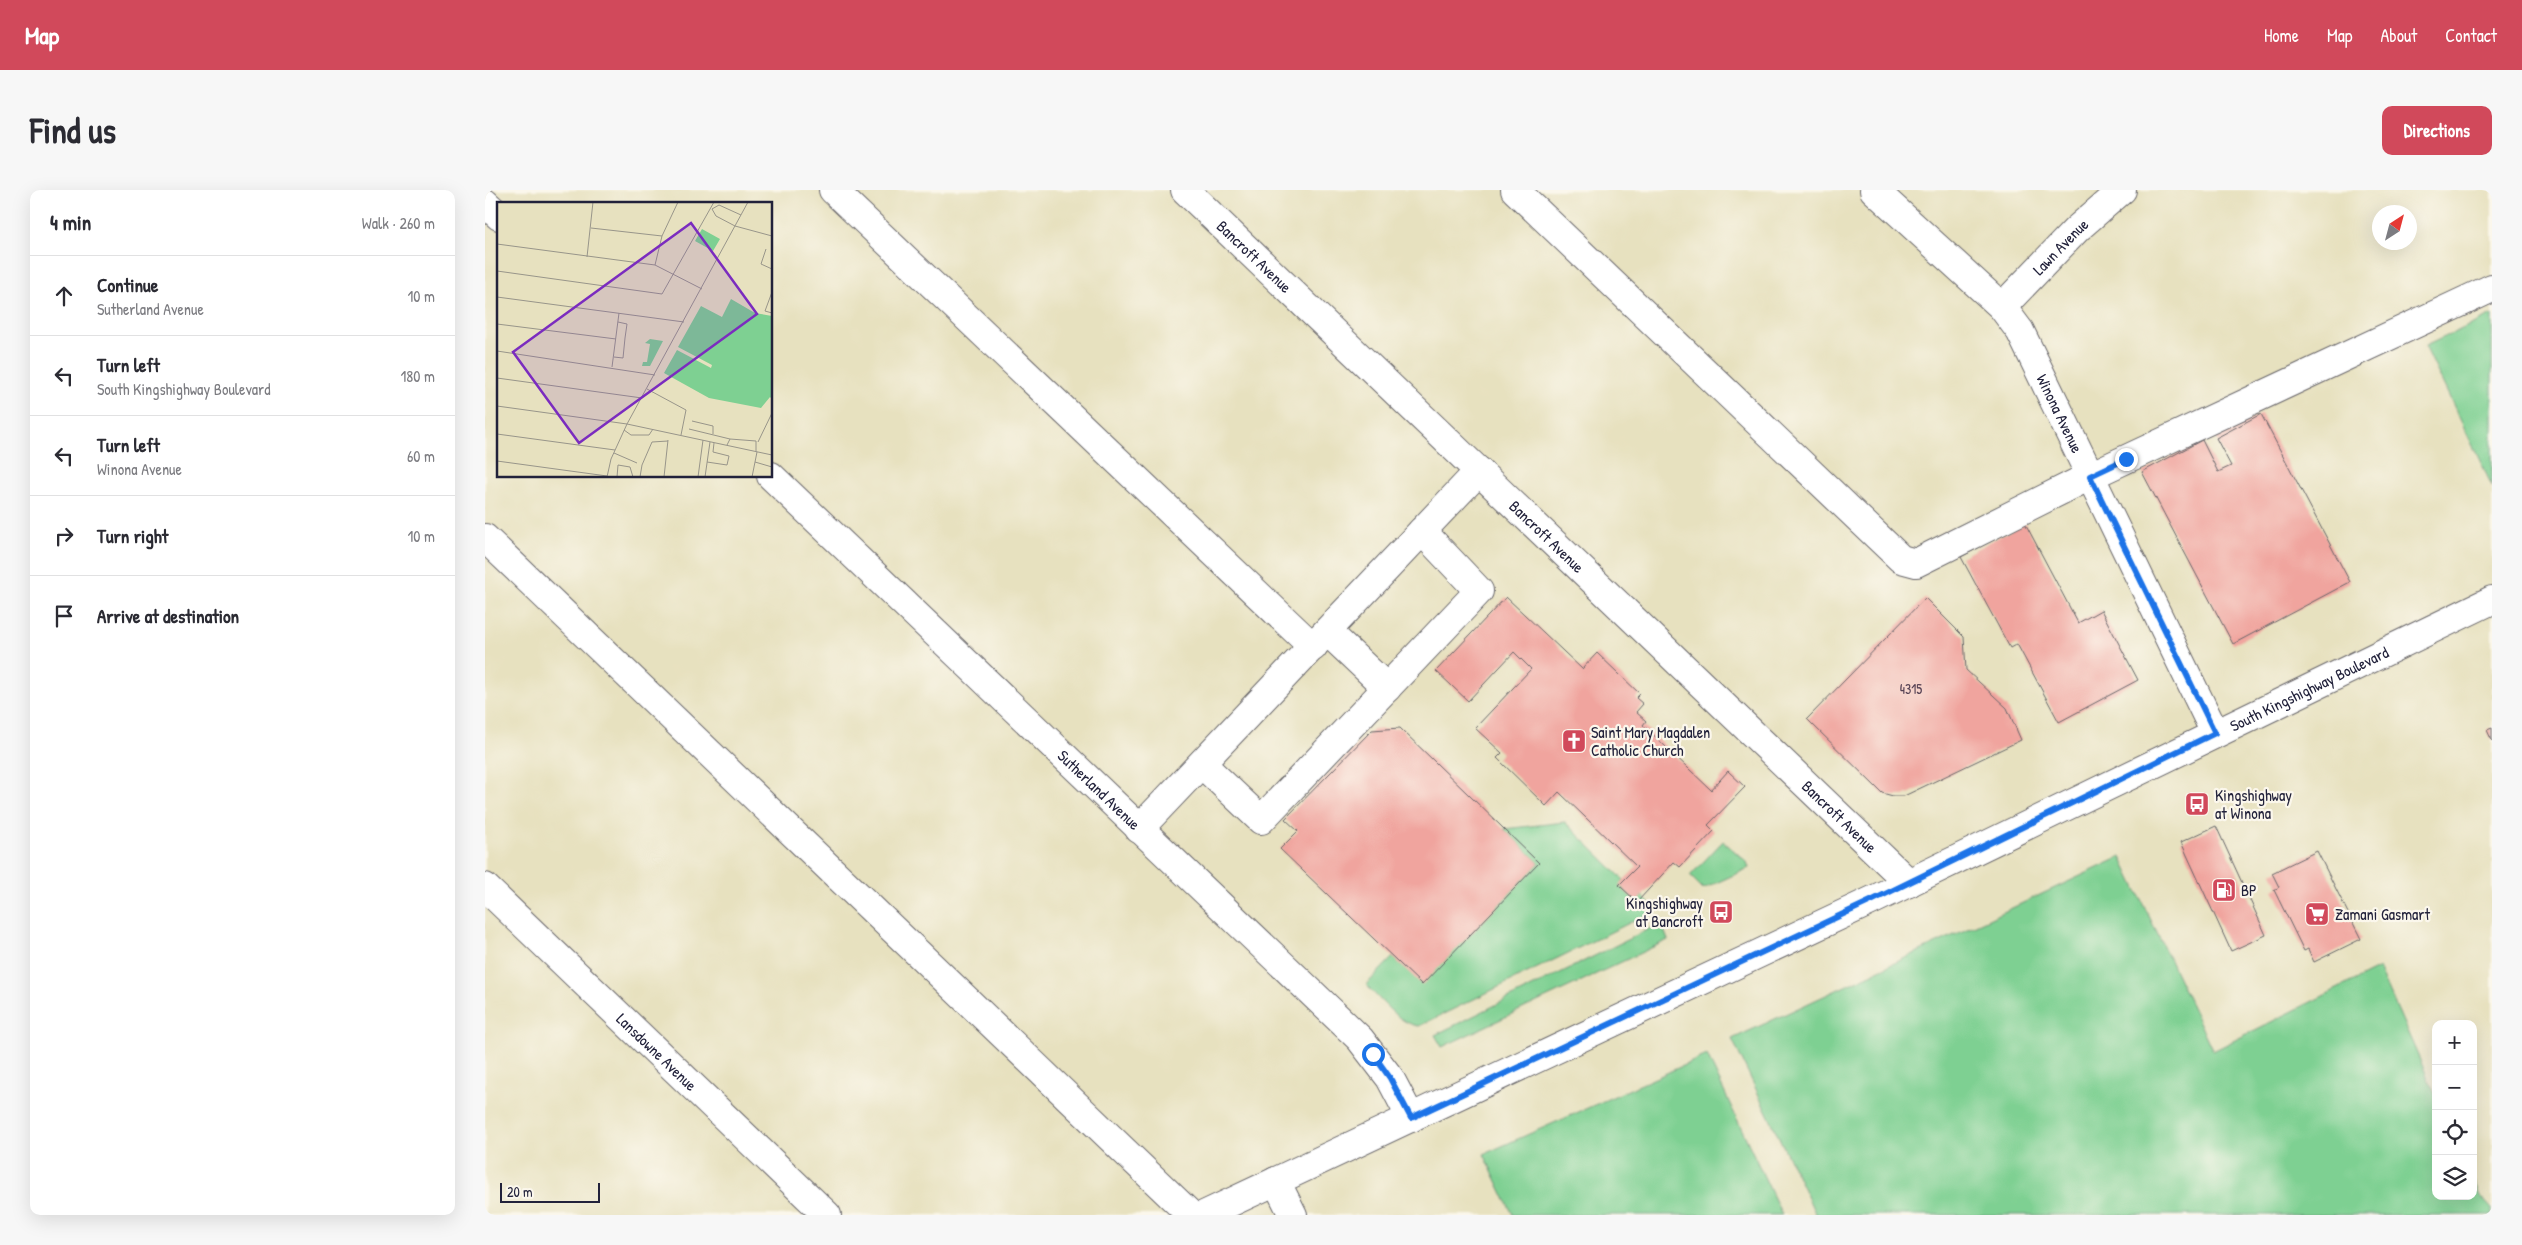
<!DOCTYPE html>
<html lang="en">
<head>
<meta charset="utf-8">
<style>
  :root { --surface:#fff; --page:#f7f7f7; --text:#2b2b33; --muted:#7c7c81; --line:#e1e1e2; --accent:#d1495b }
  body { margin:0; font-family:"Patrick Hand",sans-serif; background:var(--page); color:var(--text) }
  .controls { position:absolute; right:15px; bottom:15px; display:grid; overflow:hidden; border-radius:10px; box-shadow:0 5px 20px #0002 }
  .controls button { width:45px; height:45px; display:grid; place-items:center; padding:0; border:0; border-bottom:1px solid var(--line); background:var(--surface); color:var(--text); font:25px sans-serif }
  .compass { position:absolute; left:1887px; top:15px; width:45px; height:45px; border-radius:50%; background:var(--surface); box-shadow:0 5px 20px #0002; rotate:36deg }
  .scale { position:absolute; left:15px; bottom:12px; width:100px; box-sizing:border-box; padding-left:5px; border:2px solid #22223b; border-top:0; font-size:14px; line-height:18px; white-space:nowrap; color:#22223b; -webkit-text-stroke:4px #fbf7ec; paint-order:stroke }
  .stop { position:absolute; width:15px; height:15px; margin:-11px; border:4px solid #1a73e8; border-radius:50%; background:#fff }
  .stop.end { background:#1a73e8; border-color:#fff; box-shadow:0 1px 5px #0008 }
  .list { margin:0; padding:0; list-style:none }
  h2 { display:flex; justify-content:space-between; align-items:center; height:65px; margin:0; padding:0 20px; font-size:21px }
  h2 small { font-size:16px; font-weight:400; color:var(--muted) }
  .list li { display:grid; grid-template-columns:32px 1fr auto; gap:15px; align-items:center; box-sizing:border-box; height:80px; padding:0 20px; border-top:1px solid var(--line) }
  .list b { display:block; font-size:19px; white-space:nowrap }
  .list p { margin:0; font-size:16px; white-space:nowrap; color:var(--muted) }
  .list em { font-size:16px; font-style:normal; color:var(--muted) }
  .icon { flex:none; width:28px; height:28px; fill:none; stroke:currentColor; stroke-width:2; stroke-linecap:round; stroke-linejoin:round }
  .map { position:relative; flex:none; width:2007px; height:1025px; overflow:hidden; border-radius:10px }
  header { display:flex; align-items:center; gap:30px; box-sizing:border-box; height:70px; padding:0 25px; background:var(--accent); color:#fff }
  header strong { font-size:24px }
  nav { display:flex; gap:28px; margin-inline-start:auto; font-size:18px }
  .intro { display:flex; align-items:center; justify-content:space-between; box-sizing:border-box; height:120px; padding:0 30px }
  h1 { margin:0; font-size:35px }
  .button { padding:12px 22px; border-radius:10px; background:var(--accent); color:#fff; font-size:18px; font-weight:700 }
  main { display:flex; gap:30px; padding:0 30px }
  aside { flex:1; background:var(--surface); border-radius:10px; box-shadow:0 5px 20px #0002 }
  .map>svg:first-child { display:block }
  .green { fill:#7ed092; stroke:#507966 }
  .building { fill:#f0a49e }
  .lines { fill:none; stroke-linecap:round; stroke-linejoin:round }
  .minor-casing { stroke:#676569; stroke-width:30 }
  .major-casing { stroke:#676569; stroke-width:30 }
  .minor { stroke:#fff; stroke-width:28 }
  .major { stroke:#fff; stroke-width:28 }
  .route { stroke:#1a73e8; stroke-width:6 }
  .labels { text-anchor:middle; stroke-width:4.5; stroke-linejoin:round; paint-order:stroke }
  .number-label { font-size:14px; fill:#564254 }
  .street-label { font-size:16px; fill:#22223b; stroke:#fbf7ec }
  .poi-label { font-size:16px; fill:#22223b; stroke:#fbf7ec; text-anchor:start }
  .inset-road { fill:none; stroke:#98958a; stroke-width:1 }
  .view { fill:#7b2cbf; fill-opacity:0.15; stroke:#7b2cbf; stroke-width:2.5 }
  .inset-edge { fill:none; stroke:#22223b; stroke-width:2.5 }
</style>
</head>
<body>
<header>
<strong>Map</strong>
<nav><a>Home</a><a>Map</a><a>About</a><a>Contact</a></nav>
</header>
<div class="intro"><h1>Find us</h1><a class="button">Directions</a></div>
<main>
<aside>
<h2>4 min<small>Walk · 260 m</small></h2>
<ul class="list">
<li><svg class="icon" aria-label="ahead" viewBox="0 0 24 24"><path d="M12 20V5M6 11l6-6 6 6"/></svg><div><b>Continue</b><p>Sutherland Avenue</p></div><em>10 m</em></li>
<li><svg class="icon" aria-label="left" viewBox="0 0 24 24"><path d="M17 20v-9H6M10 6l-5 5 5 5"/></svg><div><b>Turn left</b><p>South Kingshighway Boulevard</p></div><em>180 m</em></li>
<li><svg class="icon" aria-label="left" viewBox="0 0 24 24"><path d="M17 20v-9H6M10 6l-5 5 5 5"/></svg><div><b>Turn left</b><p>Winona Avenue</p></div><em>60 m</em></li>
<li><svg class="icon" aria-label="right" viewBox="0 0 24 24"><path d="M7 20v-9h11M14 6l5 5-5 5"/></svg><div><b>Turn right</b></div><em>10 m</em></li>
<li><svg class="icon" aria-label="arrive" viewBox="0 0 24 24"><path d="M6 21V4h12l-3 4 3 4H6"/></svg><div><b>Arrive at destination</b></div></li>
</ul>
</aside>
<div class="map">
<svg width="2007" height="1025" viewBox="0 0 2007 1025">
  <rect width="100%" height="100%" fill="#fbf7ec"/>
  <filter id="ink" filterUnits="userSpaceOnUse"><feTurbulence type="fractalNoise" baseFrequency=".02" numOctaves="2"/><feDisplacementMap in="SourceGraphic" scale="10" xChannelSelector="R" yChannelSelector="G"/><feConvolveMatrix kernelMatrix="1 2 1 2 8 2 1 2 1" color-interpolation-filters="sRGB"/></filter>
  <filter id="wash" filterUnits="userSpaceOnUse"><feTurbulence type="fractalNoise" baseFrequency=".0096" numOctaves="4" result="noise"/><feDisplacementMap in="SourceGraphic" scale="20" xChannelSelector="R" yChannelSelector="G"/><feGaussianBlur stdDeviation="1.12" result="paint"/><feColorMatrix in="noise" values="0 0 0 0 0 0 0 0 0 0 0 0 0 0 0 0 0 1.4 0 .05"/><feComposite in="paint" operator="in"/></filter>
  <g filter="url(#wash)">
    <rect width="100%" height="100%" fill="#e7e1bf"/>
    <path class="green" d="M2007,125V296L1940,156Z
      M1080,632L1139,690L1135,696L1152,711L1157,706L1171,720L934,836C913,834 895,808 881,795L908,767L937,794L1054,673L1019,639Z
      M1238,651L1262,672L1264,678L1218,699L1205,686Z
      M1636,667L1728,861L1894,778L1951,906V1006H1988V990L1995,1006L2007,1019V1025H1331L1247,849Z
      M1176,733L1183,750L957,857L950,845Z
      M1222,865L1297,1025H1028L999,964Z"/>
    <g id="blocks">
      <path class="building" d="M1776,224L1865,392L1748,454L1657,282L1717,250L1733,282L1746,276L1731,248Z
        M1540,333L1593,433L1616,420L1653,490L1574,532L1532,454L1525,458L1476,367Z
        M1021,407L1097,479L1112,463L1155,504L1151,508L1158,514L1151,522L1161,531L1158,535L1226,600L1243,581L1260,597L1223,635L1229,641L1195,677L1189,672L1152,712L1134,695L1152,677L1074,602L1061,616L1012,568L1017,563L990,538L1046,479L1029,462L983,511L951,481Z
        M1440,408L1479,447L1481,480L1522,518L1536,550L1419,606H1408L1397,603L1322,529Z
        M915,538L1054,673L937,795L795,659L813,641L800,629L887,540Z
        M2007,538V551L2002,540Z
        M1731,636L1781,745L1746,761L1696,652Z
        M1832,661L1876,749L1829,772L1823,759L1819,761L1789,700L1794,697L1787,683Z"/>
    </g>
  </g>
  <g filter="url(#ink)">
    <use href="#blocks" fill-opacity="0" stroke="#676569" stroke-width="1"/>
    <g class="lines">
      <defs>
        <g id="minor">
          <path d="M348,0L828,457"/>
          <path id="s1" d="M700,0L1424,693"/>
          <path d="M1030,0L1416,369L1431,373L1605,286L2007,98"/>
          <path id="s2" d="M1389,0L1517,117L1535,141L1730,543"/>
          <path d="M0,13L14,26"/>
          <path id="s3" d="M1517,117L1592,39L1637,0"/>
          <path id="s4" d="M286,286L875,849L905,888L926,928"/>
          <path d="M0,348L706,1025"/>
          <path d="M843,442L902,498"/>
          <path d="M717,574L776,630L994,401L937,341"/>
          <path d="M654,639L994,281"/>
          <path id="s5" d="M0,697L342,1025"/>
          <path d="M791,991L808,1025"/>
        </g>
        <g id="major">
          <path id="s6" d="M719,1025L1388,710L2007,410"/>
        </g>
      </defs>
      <use href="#minor" class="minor-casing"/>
      <use href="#major" class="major-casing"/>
      <use href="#minor" class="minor"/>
      <use href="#major" class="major"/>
    </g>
  </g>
  <g class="lines" filter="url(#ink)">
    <path class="route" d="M888,864L905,888L926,928L1388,710L1730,543L1605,286L1641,269"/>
  </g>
  <defs>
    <symbol id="church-square" viewBox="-11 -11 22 22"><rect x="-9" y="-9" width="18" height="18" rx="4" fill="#d1495b" stroke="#fbf7ec"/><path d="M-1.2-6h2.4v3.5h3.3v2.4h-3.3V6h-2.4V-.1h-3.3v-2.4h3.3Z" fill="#fff"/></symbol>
    <symbol id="bus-square" viewBox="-11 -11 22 22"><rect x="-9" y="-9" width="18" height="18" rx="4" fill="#d1495b" stroke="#fbf7ec"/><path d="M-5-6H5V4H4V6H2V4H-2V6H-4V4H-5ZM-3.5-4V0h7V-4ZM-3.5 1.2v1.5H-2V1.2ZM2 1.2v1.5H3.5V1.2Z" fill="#fff"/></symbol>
    <symbol id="fuel-square" viewBox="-11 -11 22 22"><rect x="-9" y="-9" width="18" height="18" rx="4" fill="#d1495b" stroke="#fbf7ec"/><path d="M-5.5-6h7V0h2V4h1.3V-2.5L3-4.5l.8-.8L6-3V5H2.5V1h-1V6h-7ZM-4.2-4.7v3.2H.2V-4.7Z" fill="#fff"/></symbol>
    <symbol id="supermarket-square" viewBox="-11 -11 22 22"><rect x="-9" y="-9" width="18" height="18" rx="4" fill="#d1495b" stroke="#fbf7ec"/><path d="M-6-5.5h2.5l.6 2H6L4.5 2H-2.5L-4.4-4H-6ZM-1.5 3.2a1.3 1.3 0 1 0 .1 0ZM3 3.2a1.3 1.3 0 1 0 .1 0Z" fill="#fff"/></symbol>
  </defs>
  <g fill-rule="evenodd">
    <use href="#church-square" x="1075" y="537" width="28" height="28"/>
    <use href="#bus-square" x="1698" y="600" width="28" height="28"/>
    <use href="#fuel-square" x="1725" y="686" width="28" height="28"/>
    <use href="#bus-square" x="1222" y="708" width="28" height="28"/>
    <use href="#supermarket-square" x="1818" y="710" width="28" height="28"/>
  </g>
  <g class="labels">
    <g class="number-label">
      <text x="1426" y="504">4315</text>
    </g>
    <g class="street-label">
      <text dy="6" stroke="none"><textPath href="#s3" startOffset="84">Lawn Avenue</textPath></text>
      <text dy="6" stroke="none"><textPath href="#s1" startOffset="96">Bancroft Avenue</textPath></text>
      <text dy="6" stroke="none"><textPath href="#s2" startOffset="295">Winona Avenue</textPath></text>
      <text dy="6" stroke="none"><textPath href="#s1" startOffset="501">Bancroft Avenue</textPath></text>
      <text dy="6" stroke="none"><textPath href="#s6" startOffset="1224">South Kingshighway Boulevard</textPath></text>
      <text dy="6" stroke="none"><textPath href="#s4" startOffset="454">Sutherland Avenue</textPath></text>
      <text dy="6" stroke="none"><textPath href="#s1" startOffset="906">Bancroft Avenue</textPath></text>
      <text dy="6" stroke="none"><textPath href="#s5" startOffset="238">Lansdowne Avenue</textPath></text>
    </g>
    <g class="poi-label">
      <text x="1106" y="548">Saint Mary Magdalen<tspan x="1106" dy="18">Catholic Church</tspan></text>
      <text x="1730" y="611">Kingshighway<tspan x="1730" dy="18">at Winona</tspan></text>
      <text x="1756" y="706">BP</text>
      <text x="1218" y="719" text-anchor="end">Kingshighway<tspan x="1218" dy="18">at Bancroft</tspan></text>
      <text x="1850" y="730">Zamani Gasmart</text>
    </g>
  </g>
  <g transform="translate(12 12)">
    <rect width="275" height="275" fill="#e7e1bf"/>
    <path d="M205,27L223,37L216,49L198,39ZM234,97L258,111L275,114V197L273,195L264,206L212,196L167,171L180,148L214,166L215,163L181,145L204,104L225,115ZM153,137L166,139L153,164H145L146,160H150L153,142L148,141Z" fill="#7ed092"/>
    <path class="inset-road" d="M244,13L222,3L215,7L219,14L238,24L275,34M94,26L165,34M0,42L158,63L205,87M269,47L264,62L275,67M90,55L96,0M158,63L165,34L181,0M0,69L165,92L217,0M275,90L268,109L275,111M0,95L187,120M0,122L119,137M0,149L158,173M117,155L126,156L128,136L130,122L121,120M115,165L122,111M0,176L145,196M150,187L189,208L184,233M0,204L130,222L275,253M195,219L216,224V232M192,227L233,237M127,228L134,233H152L156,227M0,232L118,248M261,240L275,211M230,243L233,237L259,239V250M117,251L140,261M0,259L110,274M210,260L230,263L232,254L216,250L217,241M258,260L275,265M110,275L114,257L130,222L251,0M120,275L121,263L133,265L136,275M143,275L145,263L155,240L171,239M167,275L171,238M201,275L206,238M208,275L213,240M255,275L260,250"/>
    <path class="view" d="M194,21L260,112L82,241L16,150Z"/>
    <rect width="275" height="275" class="inset-edge"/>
  </g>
</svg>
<div class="controls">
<button>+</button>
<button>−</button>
<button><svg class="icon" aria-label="locate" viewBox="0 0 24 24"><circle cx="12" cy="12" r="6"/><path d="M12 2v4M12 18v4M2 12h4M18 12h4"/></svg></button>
<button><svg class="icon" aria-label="layers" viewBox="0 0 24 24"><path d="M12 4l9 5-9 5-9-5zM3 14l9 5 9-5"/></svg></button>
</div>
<svg class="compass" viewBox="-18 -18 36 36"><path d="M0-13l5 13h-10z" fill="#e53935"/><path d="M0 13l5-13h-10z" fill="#7c7c81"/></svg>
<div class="scale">20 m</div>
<div class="stop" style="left:888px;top:864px"></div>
<div class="stop end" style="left:1641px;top:269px"></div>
</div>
</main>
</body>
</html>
